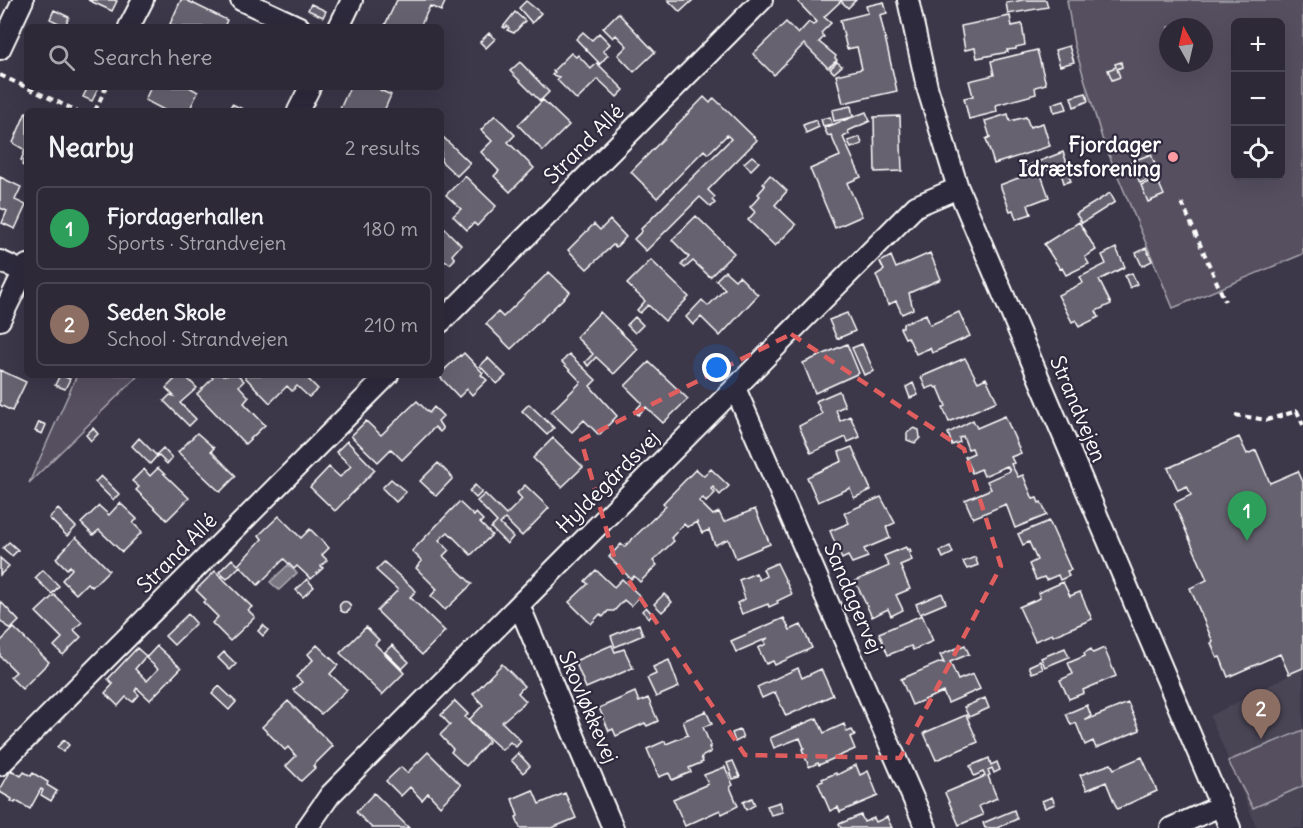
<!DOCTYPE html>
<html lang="en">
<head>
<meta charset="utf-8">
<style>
  :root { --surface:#2d2937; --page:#35313f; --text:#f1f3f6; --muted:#a7a6ad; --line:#484552; --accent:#8c9099 }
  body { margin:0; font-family:Delius,sans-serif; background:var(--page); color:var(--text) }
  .controls { position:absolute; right:18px; top:18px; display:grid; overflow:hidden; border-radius:9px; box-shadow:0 6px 24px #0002 }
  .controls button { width:54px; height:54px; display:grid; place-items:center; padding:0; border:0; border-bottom:2px solid var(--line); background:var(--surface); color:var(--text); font:30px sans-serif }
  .compass { position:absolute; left:1159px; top:18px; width:54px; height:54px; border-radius:50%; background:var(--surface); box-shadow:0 6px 24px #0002; rotate:352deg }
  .you { position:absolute; left:717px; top:368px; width:21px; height:21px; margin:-15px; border:4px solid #fff; border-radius:50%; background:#1a73e8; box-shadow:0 0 0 9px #1a73e833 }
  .badge { display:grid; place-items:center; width:39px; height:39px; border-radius:50%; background:var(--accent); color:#fff; font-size:20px; font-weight:700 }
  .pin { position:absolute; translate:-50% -50px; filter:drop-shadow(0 2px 3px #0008) }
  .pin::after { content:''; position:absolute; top:32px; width:21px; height:18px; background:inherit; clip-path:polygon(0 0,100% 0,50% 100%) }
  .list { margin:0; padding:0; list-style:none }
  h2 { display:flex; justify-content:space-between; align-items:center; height:78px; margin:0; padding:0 24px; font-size:26px }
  h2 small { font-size:20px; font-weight:400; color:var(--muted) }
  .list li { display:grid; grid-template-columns:39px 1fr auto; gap:18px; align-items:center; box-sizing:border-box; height:84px; margin:0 12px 12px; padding:0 12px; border:2px solid var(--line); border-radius:9px }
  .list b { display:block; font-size:22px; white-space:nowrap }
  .list p { margin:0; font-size:20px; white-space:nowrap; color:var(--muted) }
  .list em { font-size:20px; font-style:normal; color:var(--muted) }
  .icon { flex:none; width:33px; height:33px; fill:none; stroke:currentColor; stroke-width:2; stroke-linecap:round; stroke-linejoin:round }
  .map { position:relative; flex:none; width:1303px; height:828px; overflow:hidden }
  .search { position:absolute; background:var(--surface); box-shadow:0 6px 24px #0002; left:24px; top:24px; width:420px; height:66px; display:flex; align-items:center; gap:15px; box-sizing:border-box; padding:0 21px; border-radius:9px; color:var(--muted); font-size:22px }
  .panel { position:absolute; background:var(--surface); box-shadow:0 6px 24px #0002; left:24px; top:108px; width:420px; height:270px; border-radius:9px }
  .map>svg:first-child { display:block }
  .built { fill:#494455 }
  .green { fill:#555060; stroke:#aaa8b0; stroke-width:1.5; fill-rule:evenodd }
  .water { fill:#797682; stroke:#afadb4; stroke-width:1.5 }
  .building { fill:#666270; stroke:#fff; stroke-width:1.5 }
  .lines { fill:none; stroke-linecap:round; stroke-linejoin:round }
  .minor-casing { stroke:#fff; stroke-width:24 }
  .path { stroke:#fff; stroke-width:4; stroke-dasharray:6 4.5; stroke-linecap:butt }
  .minor { stroke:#2f2a3d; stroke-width:20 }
  .marked { fill:none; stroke:#e05e5e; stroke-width:4.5; stroke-dasharray:12 8; stroke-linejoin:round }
  .poi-dot { fill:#ff9aa2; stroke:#2f2a3d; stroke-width:2 }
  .labels { text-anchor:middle; stroke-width:4.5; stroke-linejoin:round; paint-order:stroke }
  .street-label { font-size:21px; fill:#fff; stroke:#2f2a3d }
  .poi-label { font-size:21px; font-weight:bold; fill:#fff; stroke:#2f2a3d; text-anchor:end }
</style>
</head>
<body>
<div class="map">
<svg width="1303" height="828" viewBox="0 0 1303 828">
  <rect width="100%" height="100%" fill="#3c3749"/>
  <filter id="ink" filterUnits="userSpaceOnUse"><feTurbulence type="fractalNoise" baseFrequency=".0167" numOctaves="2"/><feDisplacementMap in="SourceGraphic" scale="12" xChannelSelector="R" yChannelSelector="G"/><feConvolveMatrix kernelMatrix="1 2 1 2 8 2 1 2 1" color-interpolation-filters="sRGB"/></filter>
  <g filter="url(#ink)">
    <path class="built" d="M1303,668V828H1257L1210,716Z"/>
    <path class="green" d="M1067,0H1303V254L1173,308L1102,138L1074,44ZM1236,22H1280V176H1236ZM1168,27H1204V63H1168Z
      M77,375H139L29,483Z
      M1303,730V786L1253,808L1228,761Z"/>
    <path class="water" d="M288,565L297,573L279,590L270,582Z"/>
    <path class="building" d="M88,0H114L117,1L112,11Z
      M181,0H186L227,20L224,27H176L170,24Z
      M397,0H446L441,11L430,6L420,27H384Z
      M668,0H693L680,12Z
      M800,0H856L848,8L841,1L824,17L831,23L821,33L824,37L819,42L836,56L835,58L837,60L828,68L804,44L774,75L753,54L786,22L798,34L809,22L813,25L817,22L798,2Z
      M1023,0H1046L1048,7L1008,14L1006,3Z
      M526,1L541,13L532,23L519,8Z
      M884,2L887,13L880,15L897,91L843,103L836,75L862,69L857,47L847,49L840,20L868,13L866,6Z
      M311,4L326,11L323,17L308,10Z
      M54,10L69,17L65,26L50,19Z
      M515,12L525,21L514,33L507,30L509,28L507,26L505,28L503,27Z
      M618,13L655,52L634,72L618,55L627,46L616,35L613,38L603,28Z
      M1010,16L1012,26L1022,24L1025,45L1016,47V49L1007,50L1008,52L977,58L975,48L965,50L961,26Z
      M583,32L592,40L599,33L610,44L603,51L608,55L600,64L576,39Z
      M489,33L495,39L486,48L480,42Z
      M1069,46L1074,62L1060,66L1055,50Z
      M1037,50L1046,84L1035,87L1036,94L996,105L997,112L969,119L964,98L973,96L969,81L994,75L991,61Z
      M571,53L576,57L578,55L591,69L597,63L624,90L617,97L598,79L577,100L557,80L559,77L552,75L555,72L553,71Z
      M520,62L549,92L540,101L510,71Z
      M837,62L842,66L834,73L830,69Z
      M1121,62L1122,67L1117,69L1120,77L1112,80L1108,70L1116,67L1115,64Z
      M88,87H99L92,101L83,97Z
      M151,87H189L198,92L189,111H166L145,100Z
      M350,87H381L380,90L391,95L384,111H339Z
      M1086,93L1088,101L1074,107L1071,97Z
      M704,97L710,103L714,98L757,140L708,190L715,197L712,200L715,203L711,207L700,197L646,251L634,239L642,231L641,229L731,139L727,135L708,154L704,150L657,198L631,172Z
      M543,100L569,125L543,151L518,125Z
      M1064,100L1067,109L1054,112L1052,104Z
      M232,104L247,111H228Z
      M851,106L853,117L834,121L832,110Z
      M26,112H27V168L22,165L24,161L21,160L25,150L13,143Z
      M866,112L870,121L848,131L849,134L843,137L861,177L847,183L862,216L835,228L810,169L840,156L831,135L828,136L824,128Z
      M1008,114L1010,121L1026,117L1030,127L1043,123L1050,146L994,164L986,139L990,137L985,121Z
      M495,115L515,135L508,142L534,168L510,192L494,176L499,171L481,152L492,141L481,130Z
      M900,116L902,171L875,172L874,117Z
      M830,117L832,124L823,126L821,119Z
      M816,120L819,127L806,133L803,125Z
      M443,137L470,163L457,176L441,161V139Z
      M860,137L862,144L851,148L848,141Z
      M1063,152L1067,163L1040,172L1049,197L1028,205L1031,214L1016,219L1013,210L1010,211L1000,185L1029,174L1027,166Z
      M1151,154L1159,175L1140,183L1131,162Z
      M752,156L759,162L751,170L744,163Z
      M1067,171L1071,181L1064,183L1061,173Z
      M770,175L787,191L775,205L796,225L775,246L748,220L755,212L750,207L760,196L758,194L765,186L763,183Z
      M465,176L496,206L477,226L474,223L467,230L453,216L461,209L446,195Z
      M0,177L21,187L15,200L26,205L15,229L2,223L7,211L0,208Z
      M1157,179L1164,195L1148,202L1141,185Z
      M1110,193L1115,202L1082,223L1076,214Z
      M696,216L734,253L710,277L693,261L685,268L681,265L689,257L672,240Z
      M610,220L626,237L616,247L613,245L587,269L568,250L594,224L600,230Z
      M1079,222L1096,250L1085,257L1089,264L1066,275L1062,268L1060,269L1044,244Z
      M441,225L461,245L452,255L455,259L450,264L446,261L441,265Z
      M1116,248L1125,267L1099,280L1111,304L1096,311L1099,317L1079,327L1076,320L1072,322L1058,295L1083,283L1080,277L1106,264L1102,255Z
      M1146,248L1152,261L1142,266L1136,253Z
      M930,253L941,279L909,293L913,309L902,314L896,301L888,305L876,275L884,270L880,262L891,256L896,268Z
      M651,260L689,297L665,321L648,305L640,313L637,310L645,301L627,284Z
      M725,271L735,280L739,276L758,295L720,336L701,317L693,325L686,317L702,300L708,306L725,289L716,280Z
      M549,272L570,292L511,349L486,324L498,312L503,317Z
      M1132,273L1137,284L1130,288L1125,276Z
      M600,312L638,349L614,374L596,357L588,366L585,362L593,354L576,337Z
      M959,312L970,336L932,353L930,348L916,354L908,337L905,338L900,328L903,327V324L926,314L930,325Z
      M847,313L855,331L837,339L829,320Z
      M635,317L643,325L635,333L627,325Z
      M847,344L859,373L815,393L803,363Z
      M862,344L874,371L864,375L852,348Z
      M464,353L483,373L481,375L487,380L472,395L467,389L459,397L440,377L441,373L460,355L461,356Z
      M569,354L596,380L590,386L617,416L599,435L584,420L572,432L551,412L581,382L562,362Z
      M488,358L506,376L497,384L480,366Z
      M965,358L978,382L986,378L997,401L949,422L943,408L946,406L938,387L936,388L934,386L926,389L921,377Z
      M649,362L688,399L663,423L646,407L638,415L635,411L642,403L625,386Z
      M0,370L26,382L12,411L0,405Z
      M60,375L70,379L65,389L55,385Z
      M179,375H184L197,388L180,403L196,419L189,426L164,401L170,395L174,396L166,388Z
      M210,375H238L244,381L239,386L249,397L244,403L265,425L245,444L197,394L213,378Z
      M246,375H304L318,389L309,397L297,386L292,391L287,386L270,403L245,377Z
      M913,383L918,395L910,398L906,387Z
      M839,391L845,406L836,410L840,421L850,416L860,437L848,442L846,437L811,453L799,426L822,414L816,401Z
      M417,401L429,413L434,407L443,416L438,421L443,429L440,432L435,427L402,460L391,449L378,462L351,436L366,421L381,435Z
      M529,404L554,428L547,435L522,411Z
      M1005,416L1021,453L1011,457L1014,463L1011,464L1018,477L1023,475L1033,499L1037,498L1039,503L1041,502L1047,515L1015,528L1006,504L973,518L965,500L991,489L987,481L1010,471L1007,466L984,476L981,469L972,473L965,457L974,453L972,448L968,449L963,436L959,438L960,442L952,445L948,433L973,420L977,428Z
      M39,422L46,425L42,434L35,431Z
      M93,428L98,434L91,441L86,435Z
      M914,428L919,430L920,438L915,443L907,440V433Z
      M197,433L214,448L211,451L236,476L220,492L178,452Z
      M1239,437L1247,454L1256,450L1270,483L1298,471L1303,482V668L1289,674L1280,654L1228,677L1220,657L1217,658L1211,643L1213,642L1190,588L1207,580L1174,503L1191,495L1187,486L1178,490L1168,468Z
      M139,438L157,456L150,464L132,446Z
      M553,438L583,467L562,487L533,458Z
      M347,441L375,470L335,511L310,487L329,467L340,477L351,466L336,452Z
      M852,447L871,490L854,498L850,488L818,502L807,477L842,461L839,452Z
      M163,448L172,458L167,464L157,454Z
      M438,463L453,478L436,496L420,481Z
      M158,468L189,498L167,520L136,490L139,487L132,481L144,469L150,476Z
      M696,469L704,476L711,469L729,486L720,495L713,487L711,489L715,493L706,502L703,498L699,501L713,515L719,512L724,522L755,509L770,544L736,558L728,539L715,545L709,530L702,533L697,522L687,527L684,524L671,538L674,541L653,561L657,565L640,582L634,576L631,579L609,557L621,544L624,547L660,512L666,506L663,503Z
      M101,476L119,494L113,500L95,482Z
      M391,479L406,492L396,502L382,488Z
      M475,485L482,492L476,498L469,491Z
      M525,485L549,508L522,536L505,519L500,524L513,537L507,544L491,528L497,522L477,501L485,494L506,515L522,499L517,493Z
      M881,497L895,523L886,527L890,538L864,549L868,557L852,563L848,556L842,559L830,531L849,523L844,513Z
      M459,502L474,516L476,513L483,520L480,523L492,535L471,555L448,532L439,540L449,550L443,556L472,584L445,610L431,596L437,589L416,568L422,561L412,551Z
      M120,503L137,519L133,523L142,532L122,552L99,530L93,535L81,523L99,506L109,515Z
      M58,509L76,527L67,536L49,518Z
      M279,516L301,538L310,529L329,548L322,555L327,560L321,566L323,568L311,579L297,566L294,569L284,559L258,585L240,566L227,579L219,572L232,559L238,565L262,539L259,535Z
      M1049,521L1071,570L1067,571L1069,576L1060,580L1058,575L1046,580L1044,577L1036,580L1029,564L1037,560L1029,542L1023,545L1018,534Z
      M76,537L109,570L92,587L87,583L76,594L62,580L72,569L70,566L67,569L56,558Z
      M9,542L18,550L12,556L3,548Z
      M950,546L953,553L943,558L940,551Z
      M906,547L907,550L910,549L911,552L909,553L912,560L900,565L910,589L896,595L903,610L891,616L888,609L872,617L855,581L889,566L884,556Z
      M975,557L978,565L967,569L963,562Z
      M0,558L9,566L0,575Z
      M384,562L416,591L410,597L445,631L422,655L377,611L398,590L376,570Z
      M777,563L792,594L777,601L778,603L769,607L768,604L742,614L737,603L745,599L739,580L756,573L759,580L766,576L763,569Z
      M43,570L59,586L52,594L35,578Z
      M596,570L614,587L622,579L640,596L631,606L624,600L614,611H608L603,617L600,614L591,624L569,602L588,584L585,581Z
      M215,571L252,607L248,610L255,617L230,641L212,623L218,617L203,602L206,600L196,590Z
      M307,579L314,587L303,597L296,590Z
      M1063,582L1070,596L1080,592L1092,619L1053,636L1052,634L1035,641L1019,607L1040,598L1038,593Z
      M942,593L946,603L920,614L916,604Z
      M664,594L672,602L662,612L654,604Z
      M54,595L82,622L74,630L81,637L63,655L54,646L62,638L36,612Z
      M339.5 607a5.5 5.5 0 1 1 11 0a5.5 5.5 0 1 1-11 0Z
      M1,602L19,621L10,630L0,620Z
      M646,607L653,615L649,618L642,611Z
      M188,614L196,623L174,645L165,636Z
      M922,615L933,641L913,650L911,646L888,655L879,633Z
      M784,618L790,630L801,625L812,648L775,665L773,661L766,664L758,648L766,644L764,641L768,638L736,652L731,641Z
      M639,624L643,635L615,647L611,636Z
      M263,625L268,630L263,636L258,631Z
      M366,627L379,640L375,644L404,673L382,695L340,653Z
      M14,628L49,662L22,689L10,677L16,672L0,656V642Z
      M317,645L338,665L330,674L347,690L321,714L293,690L302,682L296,677L313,660L308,654Z
      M392,645L409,662L402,669L385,652Z
      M612,645L615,652L624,649L633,668L586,688L575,661Z
      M965,645L969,654L950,662L958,680L973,674L980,689L948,703L943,692L912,705L901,679L941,662L944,663L940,655Z
      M157,646L181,668L150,700L137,688L135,691L139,695L133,702L126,697L118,706L105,693L113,684L108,679L137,648L146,656L135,669L147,681L158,669L146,658Z
      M1065,648L1069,657L1045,667L1041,658Z
      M1104,648L1116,676L1083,690L1084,693L1069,699L1060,680L1073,674L1068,663L1085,656L1084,653L1091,649L1093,653Z
      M224,652L236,664L230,670L218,658Z
      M669,660L679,687L656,697L647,678L656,674L653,667Z
      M1040,661L1043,669L1032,673L1029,666Z
      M502,664L524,686L518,693L526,701L502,722L521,741L516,747L510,742L502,750L469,720L483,705L473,694Z
      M798,668L802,678L821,669L833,695L786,716L775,692L762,698L757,687Z
      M219,686L236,702L229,710L212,694Z
      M635,692L639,702L648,698L658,721L647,726L645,723L616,736L613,729L609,731L599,708Z
      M985,698L989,708L969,717L964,707Z
      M288,701L333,746L313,766L315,768L301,781L286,766L296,756L288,747L285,750L262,727Z
      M455,701L468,714L465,717L489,741L466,766L451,752L453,749L440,735L450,725L441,715Z
      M1128,703L1140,730L1096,748L1093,741L1085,745L1076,723L1071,725L1066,714L1087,705L1091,716L1085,719L1086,720Z
      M706,711L712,724L703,727L711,747H709L711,752L701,757L703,762L689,768L691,772L672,780L669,773L659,777L647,749L665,741L666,744L688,735L683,721Z
      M966,715L978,742L936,760L924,733Z
      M817,718L824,733L844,724L847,732L852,730L855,735L850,737L855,749L819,765L818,763L809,767L802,749L804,748L800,738L774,748L770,738Z
      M740,730L743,738L735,742L732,733Z
      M64,740L69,745L63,752L57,747Z
      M428,752L461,785L440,806L428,793L422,800L410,787L401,796L386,781L401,767L407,773Z
      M518,753L530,766L523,773L511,760Z
      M1142,757L1157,791L1117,809L1106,782L1087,790L1080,775L1111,764L1114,769Z
      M989,758L991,765L997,762L1000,770L994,773L992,768L988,770L990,775L988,776L997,798L979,806L983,815L959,825L945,793L985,776L983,772L974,776L970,766Z
      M733,761L740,777L733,779L727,763Z
      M856,765L860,775L868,771L878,796L840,812L838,807L830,811L818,783L823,781L822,779L836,773L837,775Z
      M725,767L733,785L730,787L738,806L722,814L720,810L685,826L673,799L708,784L704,775Z
      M11,770L21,776L24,772L31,776L33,773L48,782L47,785L57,791L51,801L41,795L43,790L41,789L30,809L16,801L15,803L11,801L12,799L0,792V790Z
      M533,790L539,804L565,793L576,818L552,828H520L516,817L518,816L512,799Z
      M374,793L409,828H372L356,812Z
      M1052,797L1055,804L1045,808L1042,801Z
      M752,798L755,805L746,810L743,802Z
      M780,802L783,812L771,815L767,806Z
      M1014,810L1017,819L997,828H985L983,823Z
      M861,815L864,822L874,818L876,822L887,817L892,828H841L839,824Z"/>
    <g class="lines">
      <defs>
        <path id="minor" d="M241,0L299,27
          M908,0L927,87L958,188L1230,828
          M129,27L143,0
          M339,27L352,0
          M0,49L23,0
          M298,111L310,87
          M0,261L24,272
          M0,320L27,265
          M441,322L762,0
          M735,388L926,828
          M519,605L613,828
          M0,765L388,375
          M307,828L330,795L916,206L958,188
          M1171,828L1220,806"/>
      </defs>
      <use href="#minor" class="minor-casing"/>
      <path class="path" d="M0,75L77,111
        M95,111L106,87
        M1182,203L1225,301
        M1235,415L1267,420L1297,411L1303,425"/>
      <use href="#minor" class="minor"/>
    </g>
  </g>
  <path class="marked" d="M791,334L964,449L1001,566L900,758L745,755L615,560L581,440Z"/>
  <circle class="poi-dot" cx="1173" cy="157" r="6"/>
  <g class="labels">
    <g class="street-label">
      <text transform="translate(584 144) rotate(-45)" y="7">Strand Allé</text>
      <text transform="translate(1078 409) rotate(67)" y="7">Strandvejen</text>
      <text transform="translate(608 482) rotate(-45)" y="7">Hyldegårdsvej</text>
      <text transform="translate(177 553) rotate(-45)" y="7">Strand Allé</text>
      <text transform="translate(853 598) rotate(67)" y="7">Sandagervej</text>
      <text transform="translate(588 707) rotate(67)" y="7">Skovløkkevej</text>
    </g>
    <g class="poi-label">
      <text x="1161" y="152">Fjordager<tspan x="1161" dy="24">Idrætsforening</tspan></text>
    </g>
  </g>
</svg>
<div class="controls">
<button>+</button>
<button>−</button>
<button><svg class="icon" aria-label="locate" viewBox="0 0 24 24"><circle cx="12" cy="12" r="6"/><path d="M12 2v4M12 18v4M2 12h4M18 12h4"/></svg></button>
</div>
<svg class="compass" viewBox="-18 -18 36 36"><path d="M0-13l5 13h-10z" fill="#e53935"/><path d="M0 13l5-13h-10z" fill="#a7a6ad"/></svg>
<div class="you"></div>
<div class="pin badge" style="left:1247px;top:541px;background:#2e9e5b">1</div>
<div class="pin badge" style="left:1261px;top:739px;background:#8d6e63">2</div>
<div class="search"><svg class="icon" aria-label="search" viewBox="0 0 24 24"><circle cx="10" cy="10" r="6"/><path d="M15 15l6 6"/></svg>Search here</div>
<section class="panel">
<h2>Nearby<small>2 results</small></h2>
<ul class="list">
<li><span class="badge" style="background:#2e9e5b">1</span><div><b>Fjordagerhallen</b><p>Sports · Strandvejen</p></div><em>180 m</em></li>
<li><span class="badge" style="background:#8d6e63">2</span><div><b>Seden Skole</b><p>School · Strandvejen</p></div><em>210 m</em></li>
</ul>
</section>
</div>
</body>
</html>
